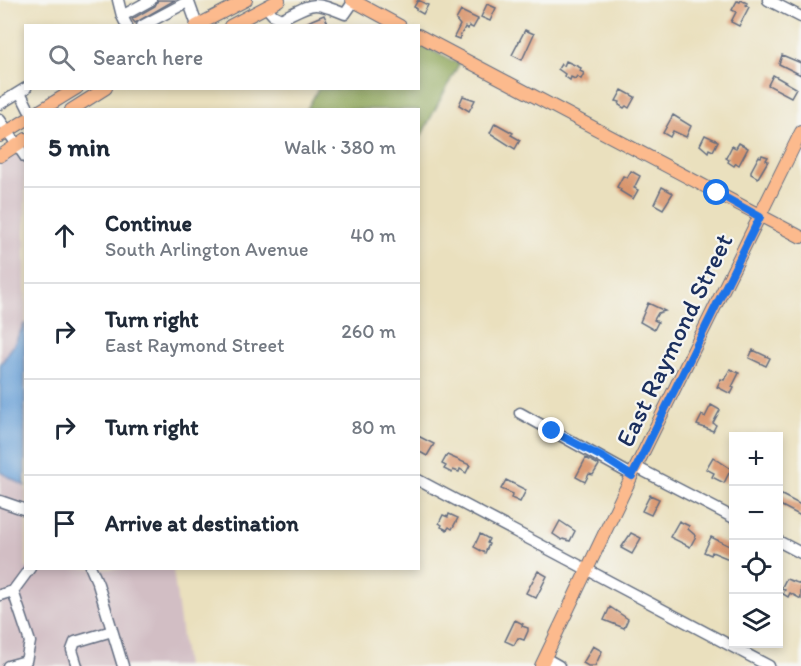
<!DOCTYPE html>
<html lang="en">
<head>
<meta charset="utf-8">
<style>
  :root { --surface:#fff; --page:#f2f2f3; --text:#1f2937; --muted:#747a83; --line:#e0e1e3 }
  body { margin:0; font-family:Itim,sans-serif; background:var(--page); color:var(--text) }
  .controls { position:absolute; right:18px; bottom:18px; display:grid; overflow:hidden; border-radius:0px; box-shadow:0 3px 9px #0003 }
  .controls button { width:54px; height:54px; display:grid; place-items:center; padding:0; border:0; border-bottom:2px solid var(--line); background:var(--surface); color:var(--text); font:30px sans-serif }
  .stop { position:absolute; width:18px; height:18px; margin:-14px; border:4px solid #1a73e8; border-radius:50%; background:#fff }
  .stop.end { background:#1a73e8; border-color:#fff; box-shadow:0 2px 6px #0008 }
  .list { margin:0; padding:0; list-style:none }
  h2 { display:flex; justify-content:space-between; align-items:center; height:78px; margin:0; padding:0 24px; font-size:26px }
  h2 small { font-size:20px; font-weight:400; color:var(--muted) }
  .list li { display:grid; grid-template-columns:39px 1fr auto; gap:18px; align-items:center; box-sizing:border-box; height:96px; padding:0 24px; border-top:2px solid var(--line) }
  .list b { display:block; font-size:22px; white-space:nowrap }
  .list p { margin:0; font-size:20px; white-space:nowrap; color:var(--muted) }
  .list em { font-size:20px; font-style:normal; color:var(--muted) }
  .icon { flex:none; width:33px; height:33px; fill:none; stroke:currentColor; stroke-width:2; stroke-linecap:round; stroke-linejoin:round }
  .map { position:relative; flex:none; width:801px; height:666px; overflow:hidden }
  .search { position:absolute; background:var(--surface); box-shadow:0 3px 9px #0003; left:24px; top:24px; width:396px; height:66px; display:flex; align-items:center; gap:15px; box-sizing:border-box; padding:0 21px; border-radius:0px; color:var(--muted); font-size:22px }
  .panel { position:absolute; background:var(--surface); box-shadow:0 3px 9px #0003; left:24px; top:108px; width:396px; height:462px; border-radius:0px }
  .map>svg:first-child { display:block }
  .industrial { fill:#d2bec4 }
  .forest { fill:#8ca456; stroke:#546a5a; stroke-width:1.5 }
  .water { fill:#679fd6; stroke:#41679a; stroke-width:1.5 }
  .building { fill:#d9956d }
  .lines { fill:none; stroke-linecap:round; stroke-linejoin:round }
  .minor-casing { stroke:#636d80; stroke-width:13 }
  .major-casing { stroke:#636d80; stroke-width:14 }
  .minor { stroke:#fff; stroke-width:10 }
  .major { stroke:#fcba8d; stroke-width:12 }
  .route { stroke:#1a73e8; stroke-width:8 }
  .labels { text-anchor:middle; stroke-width:4.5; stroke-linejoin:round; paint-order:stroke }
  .street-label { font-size:26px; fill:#1b2f5e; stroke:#f6f6f2 }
</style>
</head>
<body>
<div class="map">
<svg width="801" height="666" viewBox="0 0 801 666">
  <rect width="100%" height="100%" fill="#f6f6f2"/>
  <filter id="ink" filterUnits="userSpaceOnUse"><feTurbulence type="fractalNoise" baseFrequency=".0167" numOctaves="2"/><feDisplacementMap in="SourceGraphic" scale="12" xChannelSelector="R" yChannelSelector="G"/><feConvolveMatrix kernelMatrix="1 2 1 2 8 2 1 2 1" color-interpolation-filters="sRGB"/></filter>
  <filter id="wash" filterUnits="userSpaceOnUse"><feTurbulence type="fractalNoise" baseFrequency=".008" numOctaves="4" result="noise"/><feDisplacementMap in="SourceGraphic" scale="24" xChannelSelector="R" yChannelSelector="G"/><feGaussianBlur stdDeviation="1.35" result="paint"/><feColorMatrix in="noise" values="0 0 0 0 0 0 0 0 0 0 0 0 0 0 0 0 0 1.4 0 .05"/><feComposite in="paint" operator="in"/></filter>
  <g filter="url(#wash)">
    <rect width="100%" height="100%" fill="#eae0be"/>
    <path class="industrial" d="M25,144L26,568L173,569L186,666H0V164Z"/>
    <path class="forest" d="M419,44L459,64L419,140L418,110L307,109L318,89L418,88Z"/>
    <path class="water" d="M25,323V486L0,472V365L13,346Z"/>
    <g id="blocks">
      <path class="building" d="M158,0H175L135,23L132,19L155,6Z
        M418,0L428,5L423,14L416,10V8L414,7Z
        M741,0L747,3L746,5L749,7L739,26L731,22L736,12L732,10L737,1L740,2Z
        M487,4L496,8L490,21L481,17Z
        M461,11L478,19L473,28L469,26L468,29L465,27L459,39L454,37L460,25L456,20Z
        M324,15L329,26H300L312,20Z
        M525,30L534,34L522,60L512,55Z
        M782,55L801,63V75L779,64Z
        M566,61L581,68L580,71L584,73L581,79L577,76L575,79L571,77L570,80L564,76L565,74L558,69L561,64L564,66Z
        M773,75L796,88L791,97L768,85Z
        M622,90L635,97L629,108L626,106L624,108L619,105L620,102L616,101Z
        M463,96L475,100L469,111L459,105Z
        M673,115L691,126L686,137L673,131L670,137L663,133Z
        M495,123L513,133L511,135L520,140L515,149L490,133Z
        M705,135L718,141L713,151L709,149L708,152L700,145Z
        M739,143L748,148L739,165L736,163L734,166L728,162L729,160L726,158L732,146L736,148Z
        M762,155L768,157L766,160L768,161L758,178L751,174V171L759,156L761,157Z
        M631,171L640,176L634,188L638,190L633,199L620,191L621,189L617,187L623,176L627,178Z
        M662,187L673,193L663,209L654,204Z
        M648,303L665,311L658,313L654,320L658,322L654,330L640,322Z
        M753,350L770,358L766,366L749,358Z
        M730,369L739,373L732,387L734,388L731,394L717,387L721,379L724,380Z
        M711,405L720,410L713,423L716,425L713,431L697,425L702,415L705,417Z
        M418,436L434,444L427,456L418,451Z
        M447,455L470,465L466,473L460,469L459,472L453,470L452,473L444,469L446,466L442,464Z
        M713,457L731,469L724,483L712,477L714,473L706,469Z
        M586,458L599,465L593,475L589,474L585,482L576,477Z
        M506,480L526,490L520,502L511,498L513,494L501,489Z
        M778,493L801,505V516L778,504Z
        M650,495L659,499L651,515L642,511Z
        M449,514L458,518L452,529L449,527L447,530L441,527L442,525L439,523L443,515L448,517Z
        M560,521L575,531L570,541L563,539L562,540L553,534Z
        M679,521L689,526L688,529L696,536L690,547L670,537Z
        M631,533L641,538L632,554L621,548Z
        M480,534L489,539L487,543L489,544L485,553L474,547Z
        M711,537L734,548L729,559L712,552L711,555L704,552Z
        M538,571L547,576L536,598L526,593Z
        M786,579L801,584V599L790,593L788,597L783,594L785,590L781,589Z
        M610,607L628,619L624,628L604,620Z
        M515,620L523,624L522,626L528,628V631L524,640L518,638L514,645L505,641Z
        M593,646L602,651L595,666H588L583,663Z"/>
    </g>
  </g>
  <g filter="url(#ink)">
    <use href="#blocks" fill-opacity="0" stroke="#636d80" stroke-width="1.5"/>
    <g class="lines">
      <defs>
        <path id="minor" d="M118,0L122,16
          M188,0L197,25
          M768,0L801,17
          M266,7L273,15L281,19C314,3 311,0 345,14L354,1
          M127,26L122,16L151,0
          M142,26L189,1
          M20,92L29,110
          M0,104L26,88
          M0,120L26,158
          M520,413L632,475
          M636,467L734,518
          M418,480L769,666
          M0,501L26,510
          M778,541L801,553
          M91,568L98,584L123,666
          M0,595L13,591L30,568
          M545,658L559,666
          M8,666L26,661L30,642L13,591
          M77,666L72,650L75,642L112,631"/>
        <path id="major" d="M352,0L400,26
          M196,26L246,0
          M230,26L279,0
          M418,35L801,237
          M41,110L77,88
          M71,110L106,88
          M0,136L26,120
          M0,156L26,139
          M541,666L636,467L801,132"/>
      </defs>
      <use href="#minor" class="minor-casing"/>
      <use href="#major" class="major-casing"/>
      <use href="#minor" class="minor"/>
      <use href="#major" class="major"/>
    </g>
  </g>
  <g class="lines" filter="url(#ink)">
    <path class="route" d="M552,431L604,458L632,476L760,217L717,193"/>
  </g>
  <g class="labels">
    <g class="street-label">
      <text transform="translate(674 340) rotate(-64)" y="9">East Raymond Street</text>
    </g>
  </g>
</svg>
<div class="controls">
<button>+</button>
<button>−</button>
<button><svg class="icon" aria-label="locate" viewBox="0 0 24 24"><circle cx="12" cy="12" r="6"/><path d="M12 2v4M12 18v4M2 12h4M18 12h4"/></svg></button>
<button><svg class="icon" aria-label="layers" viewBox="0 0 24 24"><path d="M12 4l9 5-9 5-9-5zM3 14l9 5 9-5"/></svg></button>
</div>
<div class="stop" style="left:717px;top:193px"></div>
<div class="stop end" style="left:552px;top:431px"></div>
<div class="search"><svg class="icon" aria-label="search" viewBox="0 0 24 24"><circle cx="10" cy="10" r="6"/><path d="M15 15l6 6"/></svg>Search here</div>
<section class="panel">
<h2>5 min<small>Walk · 380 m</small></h2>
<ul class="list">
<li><svg class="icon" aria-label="ahead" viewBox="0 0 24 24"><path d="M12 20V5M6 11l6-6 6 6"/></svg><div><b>Continue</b><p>South Arlington Avenue</p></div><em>40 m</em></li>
<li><svg class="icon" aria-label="right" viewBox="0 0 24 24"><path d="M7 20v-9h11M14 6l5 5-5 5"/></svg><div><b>Turn right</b><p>East Raymond Street</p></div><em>260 m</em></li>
<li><svg class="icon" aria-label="right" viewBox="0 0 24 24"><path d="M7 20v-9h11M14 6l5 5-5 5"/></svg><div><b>Turn right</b></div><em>80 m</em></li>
<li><svg class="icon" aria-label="arrive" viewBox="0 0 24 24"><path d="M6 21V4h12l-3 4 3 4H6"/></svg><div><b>Arrive at destination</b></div></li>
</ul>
</section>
</div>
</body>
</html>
